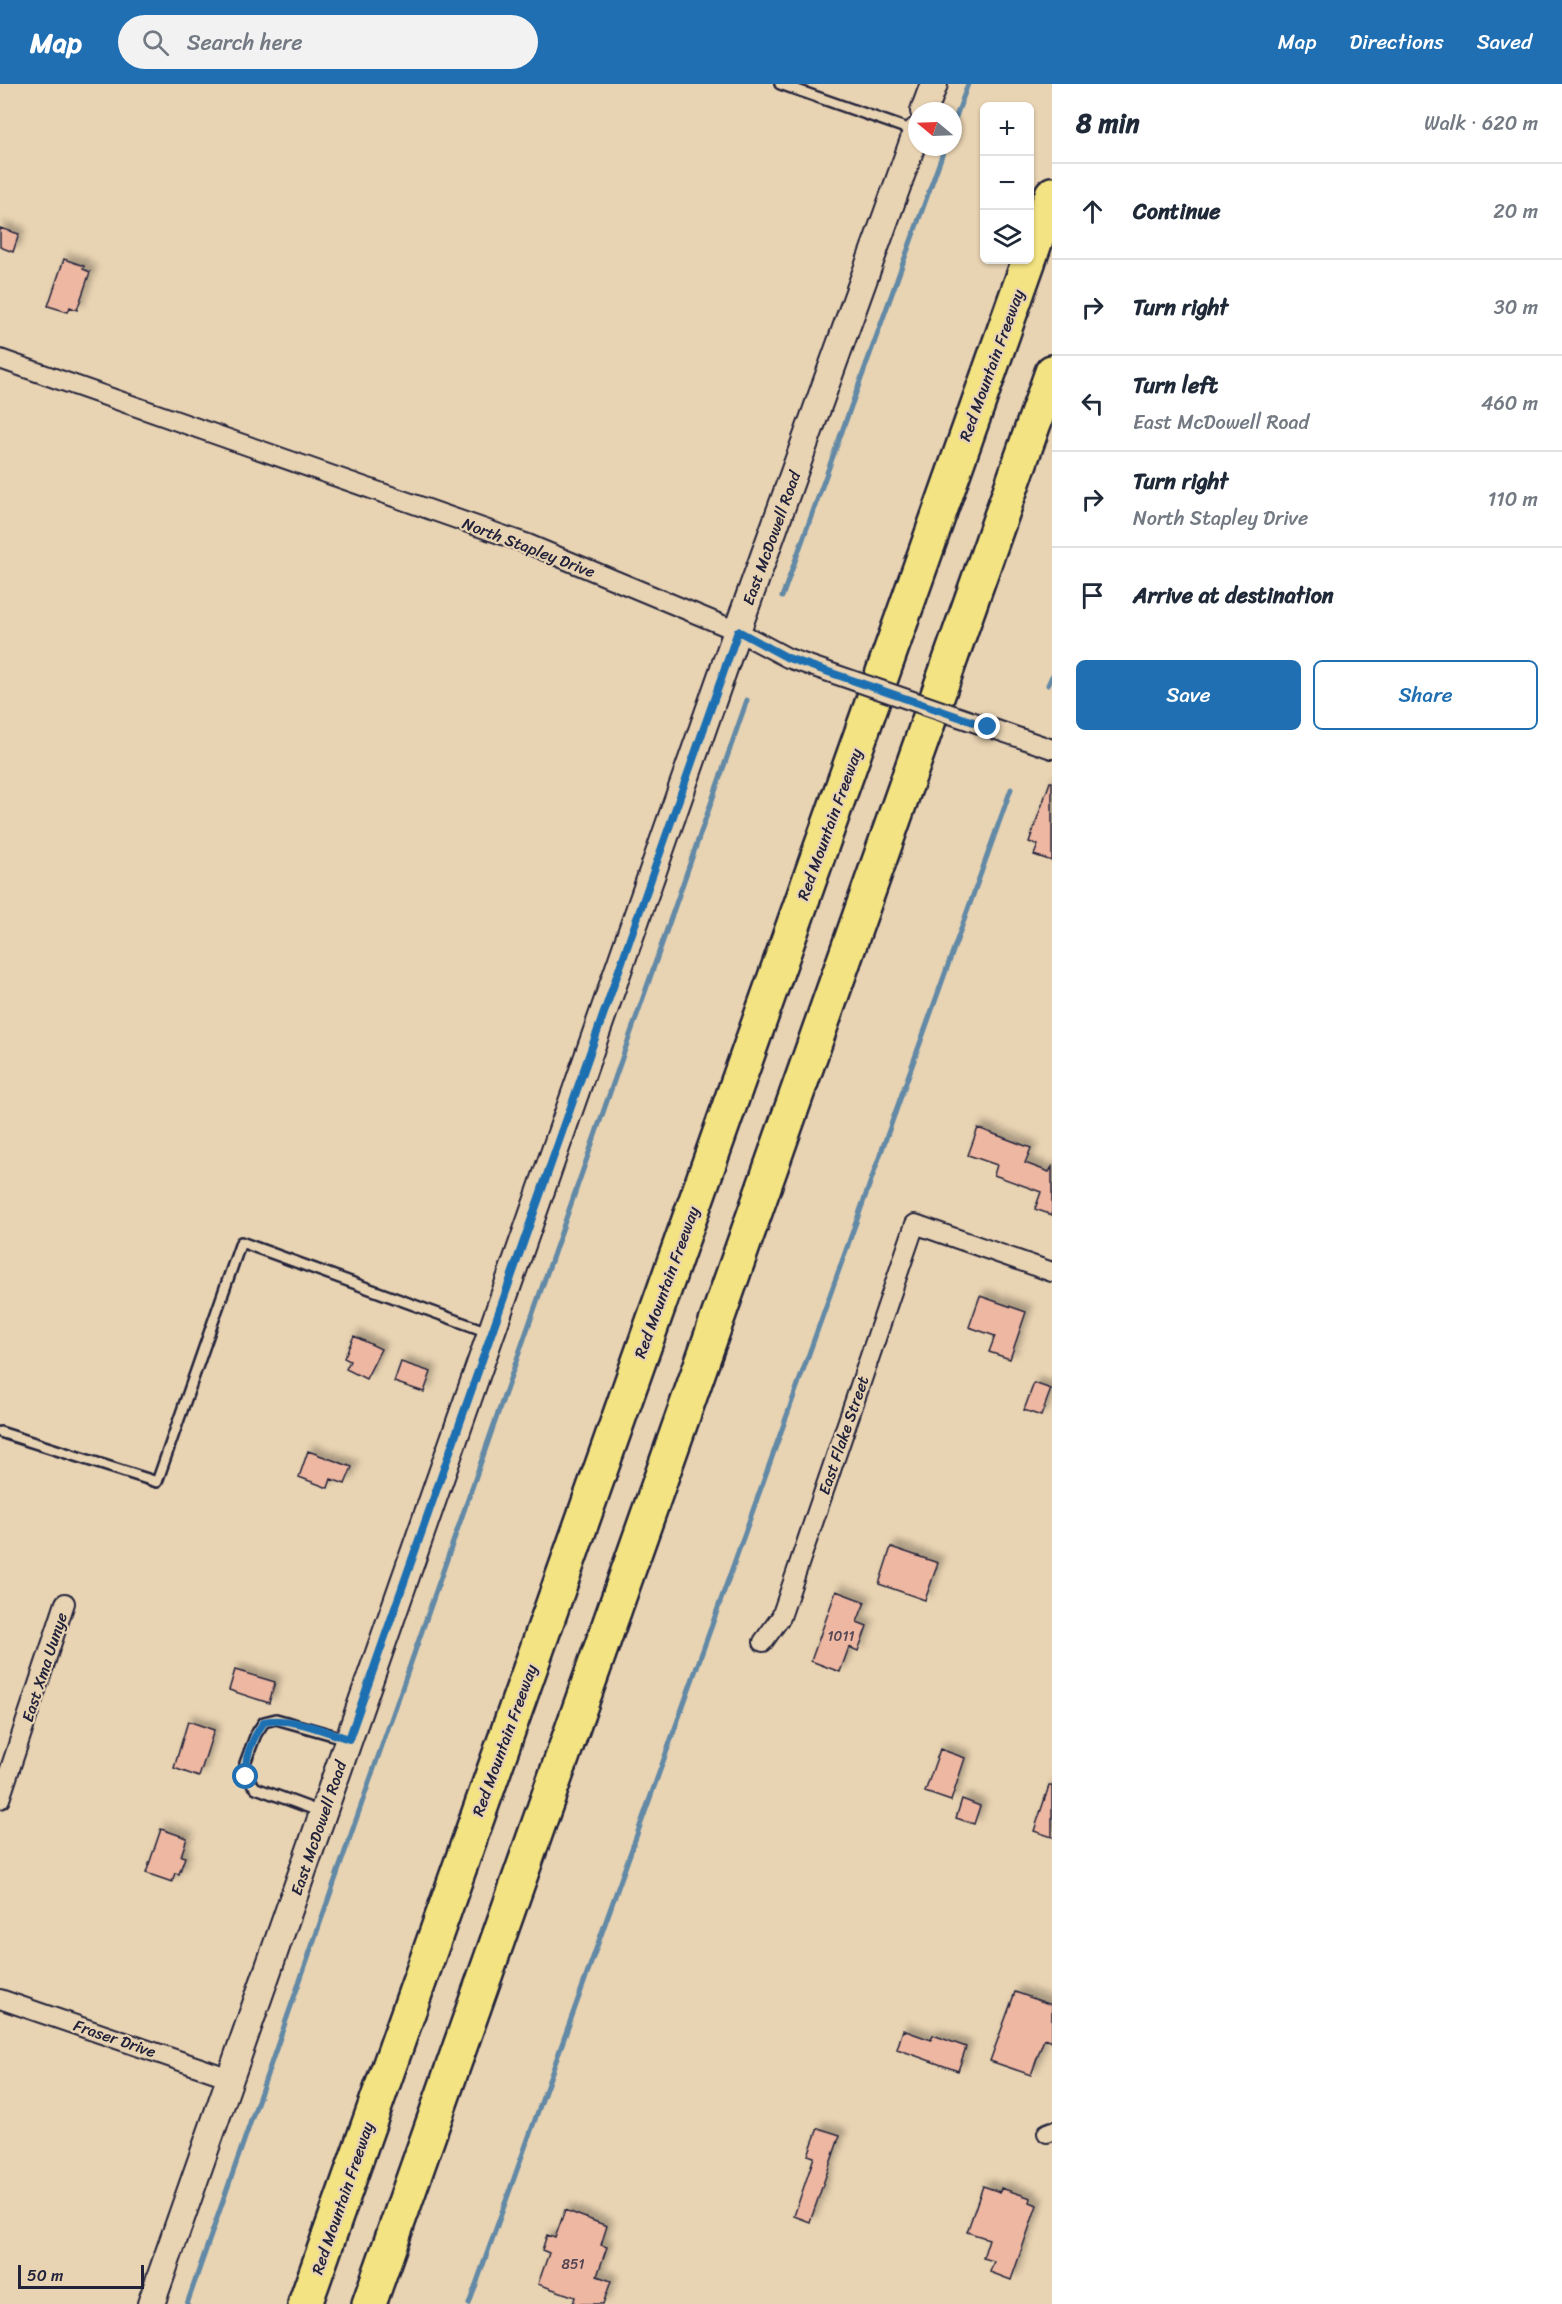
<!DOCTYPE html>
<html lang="en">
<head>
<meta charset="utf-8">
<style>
  :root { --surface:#fff; --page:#f2f2f3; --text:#1f2937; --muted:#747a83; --line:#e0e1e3; --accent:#1f6fb2 }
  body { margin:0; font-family:Sriracha,sans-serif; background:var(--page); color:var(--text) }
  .controls { position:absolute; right:18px; top:18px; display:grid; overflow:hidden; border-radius:9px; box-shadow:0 2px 4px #0004 }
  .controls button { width:54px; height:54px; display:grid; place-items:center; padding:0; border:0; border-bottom:2px solid var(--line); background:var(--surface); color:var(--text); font:30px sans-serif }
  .compass { position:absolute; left:908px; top:18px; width:54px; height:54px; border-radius:50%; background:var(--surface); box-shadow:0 2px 4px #0004; rotate:289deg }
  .scale { position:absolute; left:18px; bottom:15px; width:126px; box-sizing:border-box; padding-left:6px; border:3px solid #22223b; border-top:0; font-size:16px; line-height:21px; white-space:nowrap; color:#22223b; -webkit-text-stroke:4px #e8d3b2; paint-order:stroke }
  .stop { position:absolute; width:18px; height:18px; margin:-14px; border:4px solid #1f6fb2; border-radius:50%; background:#fff }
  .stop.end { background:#1f6fb2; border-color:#fff; box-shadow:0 2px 6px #0008 }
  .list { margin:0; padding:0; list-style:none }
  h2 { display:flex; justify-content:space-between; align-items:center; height:78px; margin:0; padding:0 24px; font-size:26px }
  h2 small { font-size:20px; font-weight:400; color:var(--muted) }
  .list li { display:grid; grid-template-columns:39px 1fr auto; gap:18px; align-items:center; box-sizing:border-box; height:96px; padding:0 24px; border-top:2px solid var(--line) }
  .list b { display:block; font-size:22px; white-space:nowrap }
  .list p { margin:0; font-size:20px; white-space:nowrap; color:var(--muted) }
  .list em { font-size:20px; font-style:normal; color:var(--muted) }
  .actions { display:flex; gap:12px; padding:18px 24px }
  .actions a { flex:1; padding:14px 0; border:2px solid var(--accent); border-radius:9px; text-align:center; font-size:21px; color:var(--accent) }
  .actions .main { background:var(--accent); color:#fff }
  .icon { flex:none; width:33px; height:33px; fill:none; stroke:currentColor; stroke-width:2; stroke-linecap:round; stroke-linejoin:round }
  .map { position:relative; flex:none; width:1052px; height:2220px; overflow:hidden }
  header { display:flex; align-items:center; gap:36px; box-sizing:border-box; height:84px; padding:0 30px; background:var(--accent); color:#fff }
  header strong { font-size:28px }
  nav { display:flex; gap:33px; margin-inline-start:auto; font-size:21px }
  .search { width:420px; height:54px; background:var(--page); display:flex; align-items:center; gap:15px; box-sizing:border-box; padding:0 21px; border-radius:33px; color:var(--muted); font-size:22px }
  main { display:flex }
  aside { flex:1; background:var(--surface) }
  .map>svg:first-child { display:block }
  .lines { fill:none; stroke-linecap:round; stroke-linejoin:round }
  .stream { stroke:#6289a6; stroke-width:5 }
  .building { fill:#edb7a1; stroke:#22223b; stroke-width:1.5; filter:url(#shadow) }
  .lane-casing { stroke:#22223b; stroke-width:14 }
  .street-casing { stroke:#22223b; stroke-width:22 }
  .secondary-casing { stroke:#22223b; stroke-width:30 }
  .highway-casing { stroke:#22223b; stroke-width:38 }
  .lane { stroke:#e8d3b2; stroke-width:9 }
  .street { stroke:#e8d3b2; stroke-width:18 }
  .secondary { stroke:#e8d3b2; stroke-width:26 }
  .highway { stroke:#f4e382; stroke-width:33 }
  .street-bridge-casing { stroke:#22223b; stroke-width:22; stroke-linecap:butt }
  .street-bridge { stroke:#e8d3b2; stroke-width:18 }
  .route { stroke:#1f6fb2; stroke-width:8 }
  .labels { text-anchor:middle; stroke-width:4.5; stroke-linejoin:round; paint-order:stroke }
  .number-label { font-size:14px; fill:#554754 }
  .street-label { font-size:16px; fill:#22223b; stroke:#e8d3b2 }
</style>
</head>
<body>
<header>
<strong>Map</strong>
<div class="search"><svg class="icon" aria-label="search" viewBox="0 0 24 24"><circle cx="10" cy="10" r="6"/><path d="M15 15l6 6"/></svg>Search here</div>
<nav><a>Map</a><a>Directions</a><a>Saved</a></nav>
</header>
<main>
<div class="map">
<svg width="1052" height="2220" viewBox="0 0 1052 2220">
  <defs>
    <filter id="shadow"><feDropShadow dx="5.5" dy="-5.5" stdDeviation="3" flood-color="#0004"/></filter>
  </defs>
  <rect width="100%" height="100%" fill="#e8d3b2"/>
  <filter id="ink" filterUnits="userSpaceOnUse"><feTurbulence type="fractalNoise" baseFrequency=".0167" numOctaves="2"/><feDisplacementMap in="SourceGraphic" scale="12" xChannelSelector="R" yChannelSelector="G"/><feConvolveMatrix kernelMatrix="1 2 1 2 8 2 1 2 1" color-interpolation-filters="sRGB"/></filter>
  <g filter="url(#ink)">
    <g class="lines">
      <path class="stream" d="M953,41L968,0
        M782,513L945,63
        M1048,601L1052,592
        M187,2220L747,616
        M469,2220L1011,705"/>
    </g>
    <path class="building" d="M0,144L19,150L13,168L0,163Z
      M64,175L84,182L83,185L90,188L77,226L70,223L68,228L48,222Z
      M1050,698H1052V777L1034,771L1038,761L1029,758Z
      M978,1044L1031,1064L1025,1079L1049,1088L1052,1083V1131L1035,1125L1041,1108L994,1091L997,1081L968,1071Z
      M980,1212L1026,1228L1010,1275L989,1268L995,1252L969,1243Z
      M354,1252L381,1265L366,1295L346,1285L350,1277L344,1274Z
      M401,1278L431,1288L424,1308L394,1298Z
      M1034,1299L1051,1305L1041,1332L1024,1326Z
      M308,1367L352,1383L345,1400L331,1395L328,1404L299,1393Z
      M891,1463L938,1479L925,1516L879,1500Z
      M836,1507L865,1518L857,1538L867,1542L858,1567L849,1563L840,1588L811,1577Z
      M235,1586L275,1598L269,1619L229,1606Z
      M188,1637L214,1646L199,1693L174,1684Z
      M940,1665L965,1674L951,1717L925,1708Z
      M1049,1702H1052V1753L1034,1747Z
      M962,1715L980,1722L974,1740L956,1734Z
      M161,1745L187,1754L181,1772L185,1773L179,1790L175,1789L172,1798L146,1789Z
      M1015,1908L1052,1921V1958L1044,1955L1031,1991L990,1977Z
      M903,1946L931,1956L933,1951L966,1963L958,1987L897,1965Z
      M818,2044L840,2051L810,2138L794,2132L814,2073L808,2071Z
      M983,2102L1000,2108L1001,2104L1031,2114L1030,2118L1037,2121L1011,2196L990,2188L994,2177L983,2174L989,2155L967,2148Z
      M565,2126L607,2142L601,2161L607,2163L597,2192L611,2197L603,2220H573L575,2213L538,2200L549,2169L542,2166L547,2151L555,2154Z"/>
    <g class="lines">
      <defs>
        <path id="lane" d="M780,0L914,47
          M0,1348L157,1398L241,1158L488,1248
          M321,1728L256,1704L246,1693L245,1679L256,1650L264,1638L276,1635L347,1655"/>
        <path id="street" d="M0,275L528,460L737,547L788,574
          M988,643L1052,665
          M763,1558L781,1533L915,1140L1052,1188
          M0,1715L65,1519
          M0,1915L230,1994
          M1047,2049L1052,2047"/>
        <path id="secondary" d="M924,27L934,0
          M151,2220L737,547L917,47"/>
        <path id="highway" d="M1030,173L1052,110
          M305,2220L1029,176
          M369,2220L1052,288"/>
      </defs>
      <use href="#lane" class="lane-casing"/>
      <use href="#street" class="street-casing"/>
      <use href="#secondary" class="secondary-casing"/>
      <use href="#highway" class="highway-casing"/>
      <use href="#lane" class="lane"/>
      <use href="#street" class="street"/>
      <use href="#secondary" class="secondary"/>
      <use href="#highway" class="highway"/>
      <defs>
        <path id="street-bridge" d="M788,574L988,643"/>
      </defs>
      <use href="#street-bridge" class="street-bridge-casing"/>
      <use href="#street-bridge" class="street-bridge"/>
    </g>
  </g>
  <g class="lines" filter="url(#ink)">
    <path class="route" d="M246,1693C244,1673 252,1655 264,1638C291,1632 323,1647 349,1655L738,547L788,574L988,643"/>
  </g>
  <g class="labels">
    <g class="number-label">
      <text x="841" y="1557">1011</text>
      <text x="573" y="2185">851</text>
    </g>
    <g class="street-label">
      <text transform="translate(991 281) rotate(-70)" y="6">Red Mountain Freeway</text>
      <text transform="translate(771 454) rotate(-70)" y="6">East McDowell Road</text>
      <text transform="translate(529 463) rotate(21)" y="6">North Stapley Drive</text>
      <text transform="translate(829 740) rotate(-70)" y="6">Red Mountain Freeway</text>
      <text transform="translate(666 1198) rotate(-70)" y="6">Red Mountain Freeway</text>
      <text transform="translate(843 1351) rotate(-71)" y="6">East Flake Street</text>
      <text transform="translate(44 1583) rotate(-72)" y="6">East Xma Uunye</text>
      <text transform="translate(504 1656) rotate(-70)" y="6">Red Mountain Freeway</text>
      <text transform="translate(318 1744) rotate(-71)" y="6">East McDowell Road</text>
      <text transform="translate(115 1954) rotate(19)" y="6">Fraser Drive</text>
      <text transform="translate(342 2114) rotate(-71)" y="6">Red Mountain Freeway</text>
    </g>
  </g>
</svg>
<div class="controls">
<button>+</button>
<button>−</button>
<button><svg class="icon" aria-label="layers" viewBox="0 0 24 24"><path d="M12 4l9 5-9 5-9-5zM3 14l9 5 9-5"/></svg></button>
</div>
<svg class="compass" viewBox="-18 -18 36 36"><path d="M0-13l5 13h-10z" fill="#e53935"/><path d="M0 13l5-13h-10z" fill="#747a83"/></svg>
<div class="scale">50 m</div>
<div class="stop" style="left:246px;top:1693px"></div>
<div class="stop end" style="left:988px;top:643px"></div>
</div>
<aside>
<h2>8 min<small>Walk · 620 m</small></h2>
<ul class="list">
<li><svg class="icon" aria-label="ahead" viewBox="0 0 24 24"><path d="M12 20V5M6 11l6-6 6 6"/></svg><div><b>Continue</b></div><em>20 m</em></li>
<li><svg class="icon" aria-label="right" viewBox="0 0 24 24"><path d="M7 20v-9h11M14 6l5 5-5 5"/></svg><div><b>Turn right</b></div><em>30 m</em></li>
<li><svg class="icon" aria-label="left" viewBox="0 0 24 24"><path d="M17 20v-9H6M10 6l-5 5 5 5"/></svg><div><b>Turn left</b><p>East McDowell Road</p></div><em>460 m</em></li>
<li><svg class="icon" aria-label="right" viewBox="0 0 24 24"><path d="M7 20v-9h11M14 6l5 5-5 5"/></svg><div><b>Turn right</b><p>North Stapley Drive</p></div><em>110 m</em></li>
<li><svg class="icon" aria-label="arrive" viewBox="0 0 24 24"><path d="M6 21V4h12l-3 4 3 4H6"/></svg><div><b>Arrive at destination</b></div></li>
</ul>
<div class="actions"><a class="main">Save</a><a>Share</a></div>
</aside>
</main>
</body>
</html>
